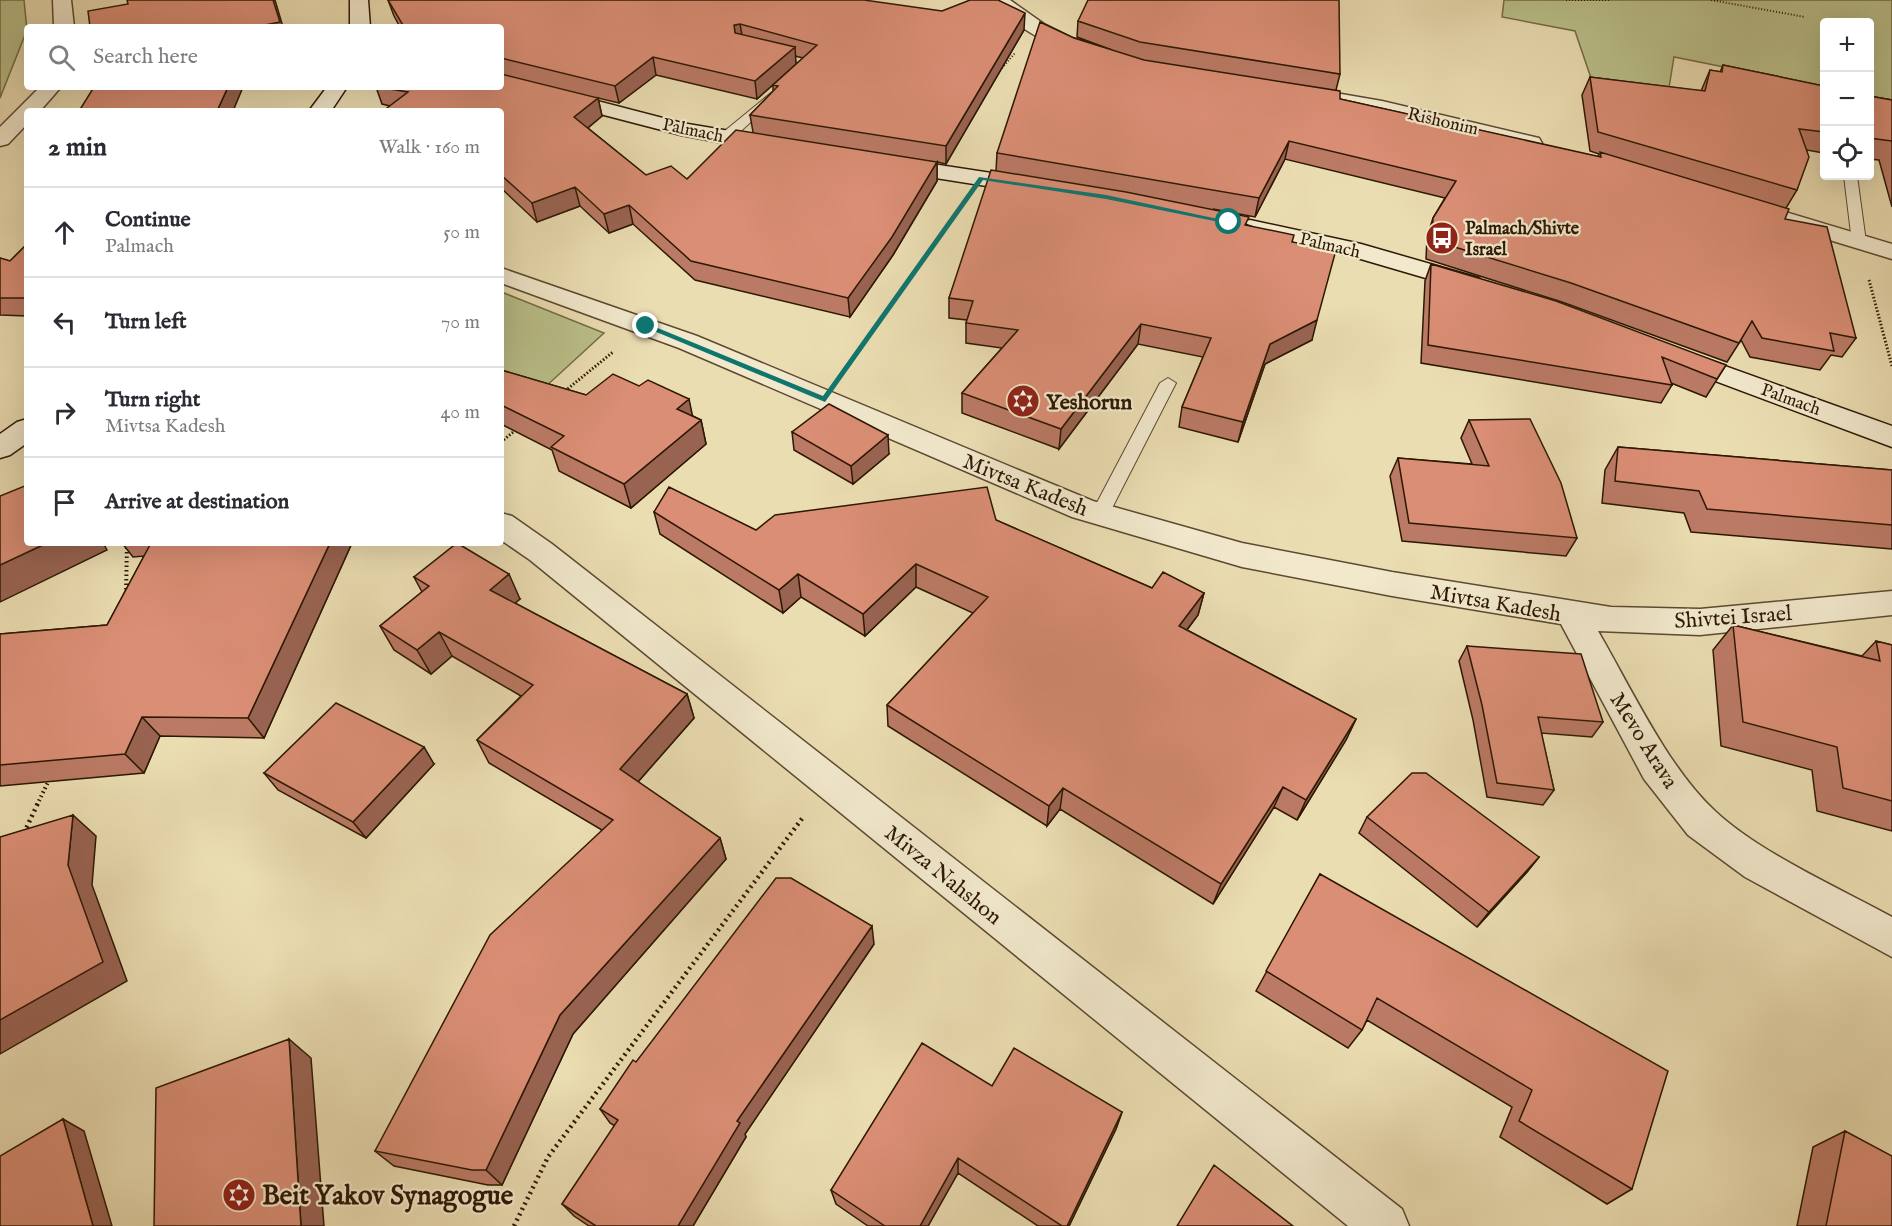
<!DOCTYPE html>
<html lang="en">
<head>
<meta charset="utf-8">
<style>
  :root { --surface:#fff; --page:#f2f2f3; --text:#2b2b33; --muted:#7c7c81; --line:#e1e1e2 }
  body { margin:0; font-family:"IM FELL English",serif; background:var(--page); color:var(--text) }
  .controls { position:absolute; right:18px; top:18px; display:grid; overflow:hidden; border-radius:6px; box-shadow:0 6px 24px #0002 }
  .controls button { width:54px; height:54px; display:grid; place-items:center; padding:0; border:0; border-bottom:2px solid var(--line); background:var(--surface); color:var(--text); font:30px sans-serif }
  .stop { position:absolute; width:18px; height:18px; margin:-14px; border:4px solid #0f766e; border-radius:50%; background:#fff }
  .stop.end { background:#0f766e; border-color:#fff; box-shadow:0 2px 6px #0008 }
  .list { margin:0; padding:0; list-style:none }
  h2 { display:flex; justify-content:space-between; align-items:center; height:78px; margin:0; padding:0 24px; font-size:26px }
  h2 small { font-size:20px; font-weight:400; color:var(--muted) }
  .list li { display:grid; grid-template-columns:39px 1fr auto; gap:18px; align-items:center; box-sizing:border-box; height:90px; padding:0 24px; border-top:2px solid var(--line) }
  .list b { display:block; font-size:22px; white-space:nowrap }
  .list p { margin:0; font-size:20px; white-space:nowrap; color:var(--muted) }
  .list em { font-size:20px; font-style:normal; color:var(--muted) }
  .icon { flex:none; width:33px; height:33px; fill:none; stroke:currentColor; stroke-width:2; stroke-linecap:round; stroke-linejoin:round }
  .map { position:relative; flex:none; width:1892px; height:1226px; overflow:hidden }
  .search { position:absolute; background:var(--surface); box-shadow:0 6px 24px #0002; left:24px; top:24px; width:480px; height:66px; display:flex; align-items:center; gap:15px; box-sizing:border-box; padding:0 21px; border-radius:6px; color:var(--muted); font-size:22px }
  .panel { position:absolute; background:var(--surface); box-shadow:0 6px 24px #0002; left:24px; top:108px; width:480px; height:438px; border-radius:6px }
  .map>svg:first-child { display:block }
  .green { fill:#bac08a; stroke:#746c46; stroke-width:1.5 }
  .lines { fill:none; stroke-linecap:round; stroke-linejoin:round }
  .lane-casing { stroke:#5c492f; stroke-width:2 }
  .street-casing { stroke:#5c492f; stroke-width:3 }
  .secondary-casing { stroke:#2d1803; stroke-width:3 }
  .path-far3 { stroke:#2d1803; stroke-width:2; stroke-dasharray:1 2; stroke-linecap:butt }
  .path-far2 { stroke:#2d1803; stroke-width:3; stroke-dasharray:1.5 2; stroke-linecap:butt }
  .path-far1 { stroke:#2d1803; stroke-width:4; stroke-dasharray:1.5 3; stroke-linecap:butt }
  .path { stroke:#2d1803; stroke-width:4.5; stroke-dasharray:2 4; stroke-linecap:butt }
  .lane { fill:#f2e9cd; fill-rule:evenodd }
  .street { fill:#f2e9cd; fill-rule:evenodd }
  .secondary { fill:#f2e9cd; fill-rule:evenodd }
  .wall { fill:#bb7a65; stroke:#2d1803; stroke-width:1.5; fill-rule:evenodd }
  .shaded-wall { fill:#996352; stroke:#2d1803; stroke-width:1.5 }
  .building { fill:#da8e75; stroke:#2d1803; stroke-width:1.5 }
  .route { fill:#0f766e }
  .labels { text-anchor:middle; stroke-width:4.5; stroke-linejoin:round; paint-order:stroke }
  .far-street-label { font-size:18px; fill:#2d1803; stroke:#f2e9cd }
  .far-poi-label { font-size:18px; font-weight:bold; fill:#2d1803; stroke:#f2e9cd; text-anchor:start }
  .poi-label { font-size:22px; font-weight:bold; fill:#2d1803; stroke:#f2e9cd; text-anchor:start }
  .street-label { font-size:22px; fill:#2d1803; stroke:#f2e9cd }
  .near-poi-label { font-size:27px; font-weight:bold; fill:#2d1803; stroke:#f2e9cd; text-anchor:start }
</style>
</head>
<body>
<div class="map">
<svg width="1892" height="1226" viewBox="0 0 1892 1226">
  <rect width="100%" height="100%" fill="#ebddb2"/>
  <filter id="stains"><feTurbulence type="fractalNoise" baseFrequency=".00333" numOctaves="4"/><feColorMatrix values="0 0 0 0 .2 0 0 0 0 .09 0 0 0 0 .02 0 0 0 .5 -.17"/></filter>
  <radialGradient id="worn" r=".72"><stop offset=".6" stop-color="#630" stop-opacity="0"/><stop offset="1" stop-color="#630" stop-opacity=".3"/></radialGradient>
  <path class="green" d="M0,0H24L27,30L0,98Z
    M1504,0H1892V100L1870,96V22H1824V87L1674,57L1668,94L1592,81L1575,31L1502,17Z
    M504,293L604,333L543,389L501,377V297Z"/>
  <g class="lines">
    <defs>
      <path id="lane" d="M771,93L777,97L775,100L731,140H721V134Z
        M1844,176H1857L1866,242L1864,245H1854L1852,242Z
        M1168,378L1176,383L1109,514L1106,519H1094L1091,514L1160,383Z"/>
      <path id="street" d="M53,0H71L74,27H54Z
        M989,0H1010L1044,24L1084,44L1087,48L1084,52C1064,57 1000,17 989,0Z
        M40,87H61L40,111H27V124L8,144L0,146V127Z
        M1318,90L1382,101L1539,138L1542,143L1539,148L1531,150L1382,113L1311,100L1308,96L1311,92Z
        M1742,199L1892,244V259L1734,211L1730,206L1734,201Z
        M501,268L697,336L1093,501L1242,543L1392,572L1611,607L1700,609L1892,591V615L1700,635L1598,631C1630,686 1668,768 1715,811C1760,853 1837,887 1892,917V957L1745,877L1688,835L1644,779L1561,624L1392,596L1242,567L1072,517L679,348L501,283Z
        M501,513L512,516L552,544L1402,1209L1409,1226H1348L530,560L501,540Z"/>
      <path id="secondary" d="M350,0H368L370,27H350Z
        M501,76L682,123L771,138L779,140L782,145L779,150L771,152L681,135L496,87H501Z
        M327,87H347L331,111H309Z
        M893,158L1031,179L1039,181L1042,186L1039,191L1031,193L885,170L882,165L885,160Z
        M1250,220L1361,244L1479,278L1483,283L1479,288L1470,291L1347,255L1242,232L1238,227L1242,222Z
        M1680,350L1892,426V447L1670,364L1667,358L1670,352Z
        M27,419V443L10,455L0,458V434L17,422Z"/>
    </defs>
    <use href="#lane" class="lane-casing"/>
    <use href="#street" class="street-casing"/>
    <use href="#secondary" class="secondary-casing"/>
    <path class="path-far3" d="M1566,0H1611
      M1711,0L1805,17
      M1002,68L1015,53"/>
    <path class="path-far2" d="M1869,280L1892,366
      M846,369L959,209
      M565,391L613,352
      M501,442L517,429"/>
    <path class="path-far1" d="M126,594L127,543
      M37,805L49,780"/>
    <path class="path" d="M24,833L38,803
      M514,1226L548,1157L804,816"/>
    <use href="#lane" class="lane"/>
    <use href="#street" class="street"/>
    <use href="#secondary" class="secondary"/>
  </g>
  <path class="wall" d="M388,0L1024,30L946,164L937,162V181L893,255L850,317L695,280L633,224L609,233L580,206L537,222L502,189H501V111L390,106L382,104L376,87H501V27H400L394,16ZM795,56L803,58L796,64ZM656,75L757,99L773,85V91L750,115L753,132L687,179L646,175L588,128L602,116L598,98L619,103Z
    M1078,21L1340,74L1336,90L1340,99L1598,157L1599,154L1590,151L1582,95L1590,77L1701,91L1710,70L1720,72L1723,65L1824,86V153L1807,150L1797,190L1786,208L1785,219L1856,338L1842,357L1831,355L1820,370L1750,357L1741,340L1727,362L1562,302L1426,259L1427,237L1433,218L1445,198L1285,159L1255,217L1213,209L1248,225L1293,242L1312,340L1265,364L1238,442L1179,427L1182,407L1203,357L1138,344L1059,449L962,413V393L1002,348L966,343V323L967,320L949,318V298L996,171L997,153L1074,38L1112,50L1077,37Z
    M1869,96L1892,100V207L1879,160L1869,159Z
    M27,244V316L0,315V258L10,261Z
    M1431,264L1726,365L1706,397L1671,383L1672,385L1661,403L1421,363L1425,281Z
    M501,370L586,395L693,416L701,420L706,444L631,508L559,471L552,450L501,424Z
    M1469,420L1577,538L1566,556L1402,541L1390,476L1398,458L1472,464L1461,438Z
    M792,432L889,454L853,484L794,450Z
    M1618,447L1892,470V549L1691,532L1684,513L1602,503L1605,470Z
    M654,512L756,530L996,520L1152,588L1204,593L1198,615L1187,630L1356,719L1346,740L1297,820L1274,807L1213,904L1060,809L1047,826L888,726L887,705L973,613L916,587L865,636L801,597L783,613L660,534Z
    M122,543H352L264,738L160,736L144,773L0,786V634L107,625L144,556L133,557Z
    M414,577L520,599L515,603L687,694L694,718L638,782L720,838L726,859L573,1034L502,1185H488L394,1166L375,1151L602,830L489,763L477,740L521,696L452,656L431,674L394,650L380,626L422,592Z
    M1733,625L1862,656L1876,641L1892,645V831L1817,811L1812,770L1721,746L1713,650Z
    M1467,646L1603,722L1592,737L1541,733L1554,790L1543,805L1487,797L1473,720L1459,661Z
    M434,764L366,838L278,790L264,773Z
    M1367,817L1539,857L1527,872L1477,927L1359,833Z
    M1320,874L1632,1189L1607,1204L1500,1137L1512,1107L1367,1020L1362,1030L1348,1048L1256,991Z
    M874,944L745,1134L746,1137L693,1226H589L574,1216L562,1204L615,1126L610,1123L600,1109Z
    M992,1086L1122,1112L1116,1129L1069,1226H1038L958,1173L928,1226H868L836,1204L831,1190Z
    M1845,1131L1892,1226H1797L1813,1147Z"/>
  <path class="shaded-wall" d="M273,0H275L283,27H255Z
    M1025,13L1024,30L946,164V146Z
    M740,24L743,41L736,43L734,25Z
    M795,47L796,64L757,99L755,81Z
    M653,57L656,75L619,103L615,86Z
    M228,87H243L233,111H217Z
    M598,98L602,116L579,135L574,117Z
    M1289,141L1285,159L1255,217L1259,198Z
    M937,162V181L893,255L850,317L848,298Z
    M575,187L580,206L537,222L532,203Z
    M629,205L633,224L609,233L604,214Z
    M1317,320L1312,340L1265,364L1238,442L1243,422L1270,344Z
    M1141,324L1138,344L1059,449L1061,429Z
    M689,399L694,423L677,409Z
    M701,420L706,444L631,508L624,484Z
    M888,435L889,454L853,484L851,466Z
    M47,543H103L107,550L0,602V565Z
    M330,543H352L264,738L248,718Z
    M916,564V587L865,636L863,614Z
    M509,574L520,599L501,615L490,590Z
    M798,574L801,597L783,613L779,590Z
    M1204,593L1198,615L1173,648L1179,626Z
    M439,632L452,656L431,674L417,650Z
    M687,694L694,718L629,792L620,769Z
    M142,717L160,736L144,773L125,754Z
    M1356,719L1346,740L1297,820L1306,800Z
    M424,747L434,764L366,838L353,822Z
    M1283,787L1274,807L1213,904L1221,884Z
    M1063,788L1060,809L1047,826L1049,806Z
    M73,815L96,836L92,885L127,981L0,1054V1020L68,865Z
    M720,838L726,859L573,1034L502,1185L486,1170L560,1015Z
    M1539,857L1527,872L1477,927L1489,912Z
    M872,926L874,944L745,1134L746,1137L693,1226H678L737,1121Z
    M289,1039L311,1058L324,1226H301Z
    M1122,1112L1116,1129L1069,1226H1067Z
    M63,1119L84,1131L112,1226H93Z
    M958,1158V1173L928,1226H920Z"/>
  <path class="building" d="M127,0H273L280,22L255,27H90L88,11L128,4Z
    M388,0H864L942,11L970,0H998L1025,13L946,146L750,115L778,86L773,85L817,45L740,24L734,25L735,33L795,47L755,81L653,57L615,86L501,58V27H404Z
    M1088,0H1339L1340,74L1140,42L1078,21Z
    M1040,22L1074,38L1144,60L1340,91V99L1601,157L1600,152L1789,209L1785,219L1827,227L1856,338L1830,333L1834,351L1762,338L1752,321L1739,343L1571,283L1432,240L1433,218L1456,181L1289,141L1259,198L997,153Z
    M1723,65L1824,86V132L1799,129L1809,157L1797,190L1598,132L1590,77L1705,91L1710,70L1722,72Z
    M501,74L598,98L574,117L646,175L671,166L687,179L736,130L937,162L892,237L848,298L691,261L629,205L604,214L575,187L532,203L501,175V111H383L408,92L378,87H501Z
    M94,87H228L217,111H79Z
    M1869,96L1892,100V142V141L1869,138Z
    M991,170L1126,192L1249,217L1245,225L1294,235L1292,242L1336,250L1317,320L1270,344L1243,422L1182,407L1211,338L1141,324L1061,429L962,393L1018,330L966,323L973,301L949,298Z
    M27,244V298H0V258L10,261Z
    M1431,264L1556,301L1726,365L1717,379L1662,357L1672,385L1428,345Z
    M501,370L586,395L613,374L639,386L648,380L689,399L677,409L701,420L624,484L551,447L564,436L501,405Z
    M829,404L888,435L851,466L792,432Z
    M1530,419L1561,483L1577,538L1409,523L1398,458L1489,466L1469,420Z
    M1618,447L1892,470V525L1707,509L1699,491L1615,481Z
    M27,485V543H47L0,565V496Z
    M669,487L756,530L775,515L987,487L996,520L1152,588L1163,572L1204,593L1179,626L1356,719L1306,800L1283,787L1221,884L1063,788L1049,806L887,705L988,597L916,564L863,614L798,574L779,590L654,512Z
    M151,543H330L248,718L142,717L125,754L0,765V634L107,625Z
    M457,543L509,574L490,590L687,694L620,769L720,838L560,1015L486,1170H472L375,1151L490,935L613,820L477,740L533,685L439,632L417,650L380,626L429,586L414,577Z
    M1733,625L1880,661L1876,641L1892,645V801L1843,788L1837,747L1743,722Z
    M1467,646L1581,654L1603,722L1538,717L1554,790L1497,783L1482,705Z
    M336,703L424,747L353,822L264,773Z
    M1412,773H1426L1539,857L1489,912L1367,817Z
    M73,815L68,865L103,962L0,1020V837Z
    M1320,874L1668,1071L1632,1189L1519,1121L1532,1090L1377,998L1362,1030L1266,971Z
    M776,878H791L872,926L737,1121L740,1123L678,1226H596L562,1204L618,1120L600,1109L633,1060L636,1062Z
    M289,1039L301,1226H154L156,1088Z
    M922,1043L992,1086L1014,1048L1122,1112L1067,1226H1062L958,1158L920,1226H885L831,1190Z
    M63,1119L93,1226H0V1156Z
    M1845,1131L1892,1156V1226H1826Z
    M1214,1165L1293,1226H1177Z"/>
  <path class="route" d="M979,177L1106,195L1232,222L1229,224L1106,199L983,180L825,402L642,326L648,324L823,396Z"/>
  <defs>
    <symbol id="bus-disc" viewBox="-11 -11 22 22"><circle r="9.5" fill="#8f2418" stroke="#f2e9cd"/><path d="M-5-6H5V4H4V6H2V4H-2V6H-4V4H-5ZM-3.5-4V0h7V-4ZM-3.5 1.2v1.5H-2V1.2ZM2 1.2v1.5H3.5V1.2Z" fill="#fff"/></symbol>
    <symbol id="synagogue-disc" viewBox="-11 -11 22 22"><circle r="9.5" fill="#8f2418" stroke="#f2e9cd"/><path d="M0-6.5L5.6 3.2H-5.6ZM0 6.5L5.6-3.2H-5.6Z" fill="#fff"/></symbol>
  </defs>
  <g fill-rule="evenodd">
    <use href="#bus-disc" x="1423" y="219" width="38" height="38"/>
    <use href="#synagogue-disc" x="1004" y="382" width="38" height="38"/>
    <use href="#synagogue-disc" x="220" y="1176" width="38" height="38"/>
  </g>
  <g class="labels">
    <g class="far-street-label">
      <text transform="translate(1443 121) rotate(13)" y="6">Rishonim</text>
      <text transform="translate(693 130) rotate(12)" y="6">Palmach</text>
      <text transform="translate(1330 245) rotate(13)" y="6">Palmach</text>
      <text transform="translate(1791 399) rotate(20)" y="6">Palmach</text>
    </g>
    <g class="far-poi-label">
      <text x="1465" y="234">Palmach/Shivte<tspan x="1465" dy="21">Israel</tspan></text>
    </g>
    <g class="poi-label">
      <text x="1046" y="409">Yeshorun</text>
    </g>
    <g class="street-label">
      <text transform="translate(1026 484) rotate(22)" y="8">Mivtsa Kadesh</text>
      <text transform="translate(1496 602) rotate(10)" y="8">Mivtsa Kadesh</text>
      <text transform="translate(1733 616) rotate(-4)" y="8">Shivtei Israel</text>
      <text transform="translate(1645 740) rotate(58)" y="8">Mevo Arava</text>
      <text transform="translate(944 874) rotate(39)" y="8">Mivza Nahshon</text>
    </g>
    <g class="near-poi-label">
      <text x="262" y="1204">Beit Yakov Synagogue</text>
    </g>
  </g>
  <rect width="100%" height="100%" filter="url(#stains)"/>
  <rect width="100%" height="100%" fill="url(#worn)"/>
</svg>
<div class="controls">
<button>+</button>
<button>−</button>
<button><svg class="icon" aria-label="locate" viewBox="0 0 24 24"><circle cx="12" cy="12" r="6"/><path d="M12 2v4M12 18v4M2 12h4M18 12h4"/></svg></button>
</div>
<div class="stop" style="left:1229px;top:222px"></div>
<div class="stop end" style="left:646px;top:326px"></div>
<div class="search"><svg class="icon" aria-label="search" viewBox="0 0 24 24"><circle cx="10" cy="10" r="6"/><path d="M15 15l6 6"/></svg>Search here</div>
<section class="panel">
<h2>2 min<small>Walk · 160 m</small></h2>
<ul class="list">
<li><svg class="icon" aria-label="ahead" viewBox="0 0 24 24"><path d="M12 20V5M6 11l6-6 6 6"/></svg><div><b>Continue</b><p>Palmach</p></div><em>50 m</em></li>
<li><svg class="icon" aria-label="left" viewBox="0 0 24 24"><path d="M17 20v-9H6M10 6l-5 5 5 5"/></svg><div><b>Turn left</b></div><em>70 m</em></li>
<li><svg class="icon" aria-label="right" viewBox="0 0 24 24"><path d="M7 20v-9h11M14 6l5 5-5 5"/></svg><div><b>Turn right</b><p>Mivtsa Kadesh</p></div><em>40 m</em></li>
<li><svg class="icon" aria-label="arrive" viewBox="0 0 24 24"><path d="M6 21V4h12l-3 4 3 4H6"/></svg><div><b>Arrive at destination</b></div></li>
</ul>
</section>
</div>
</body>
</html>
